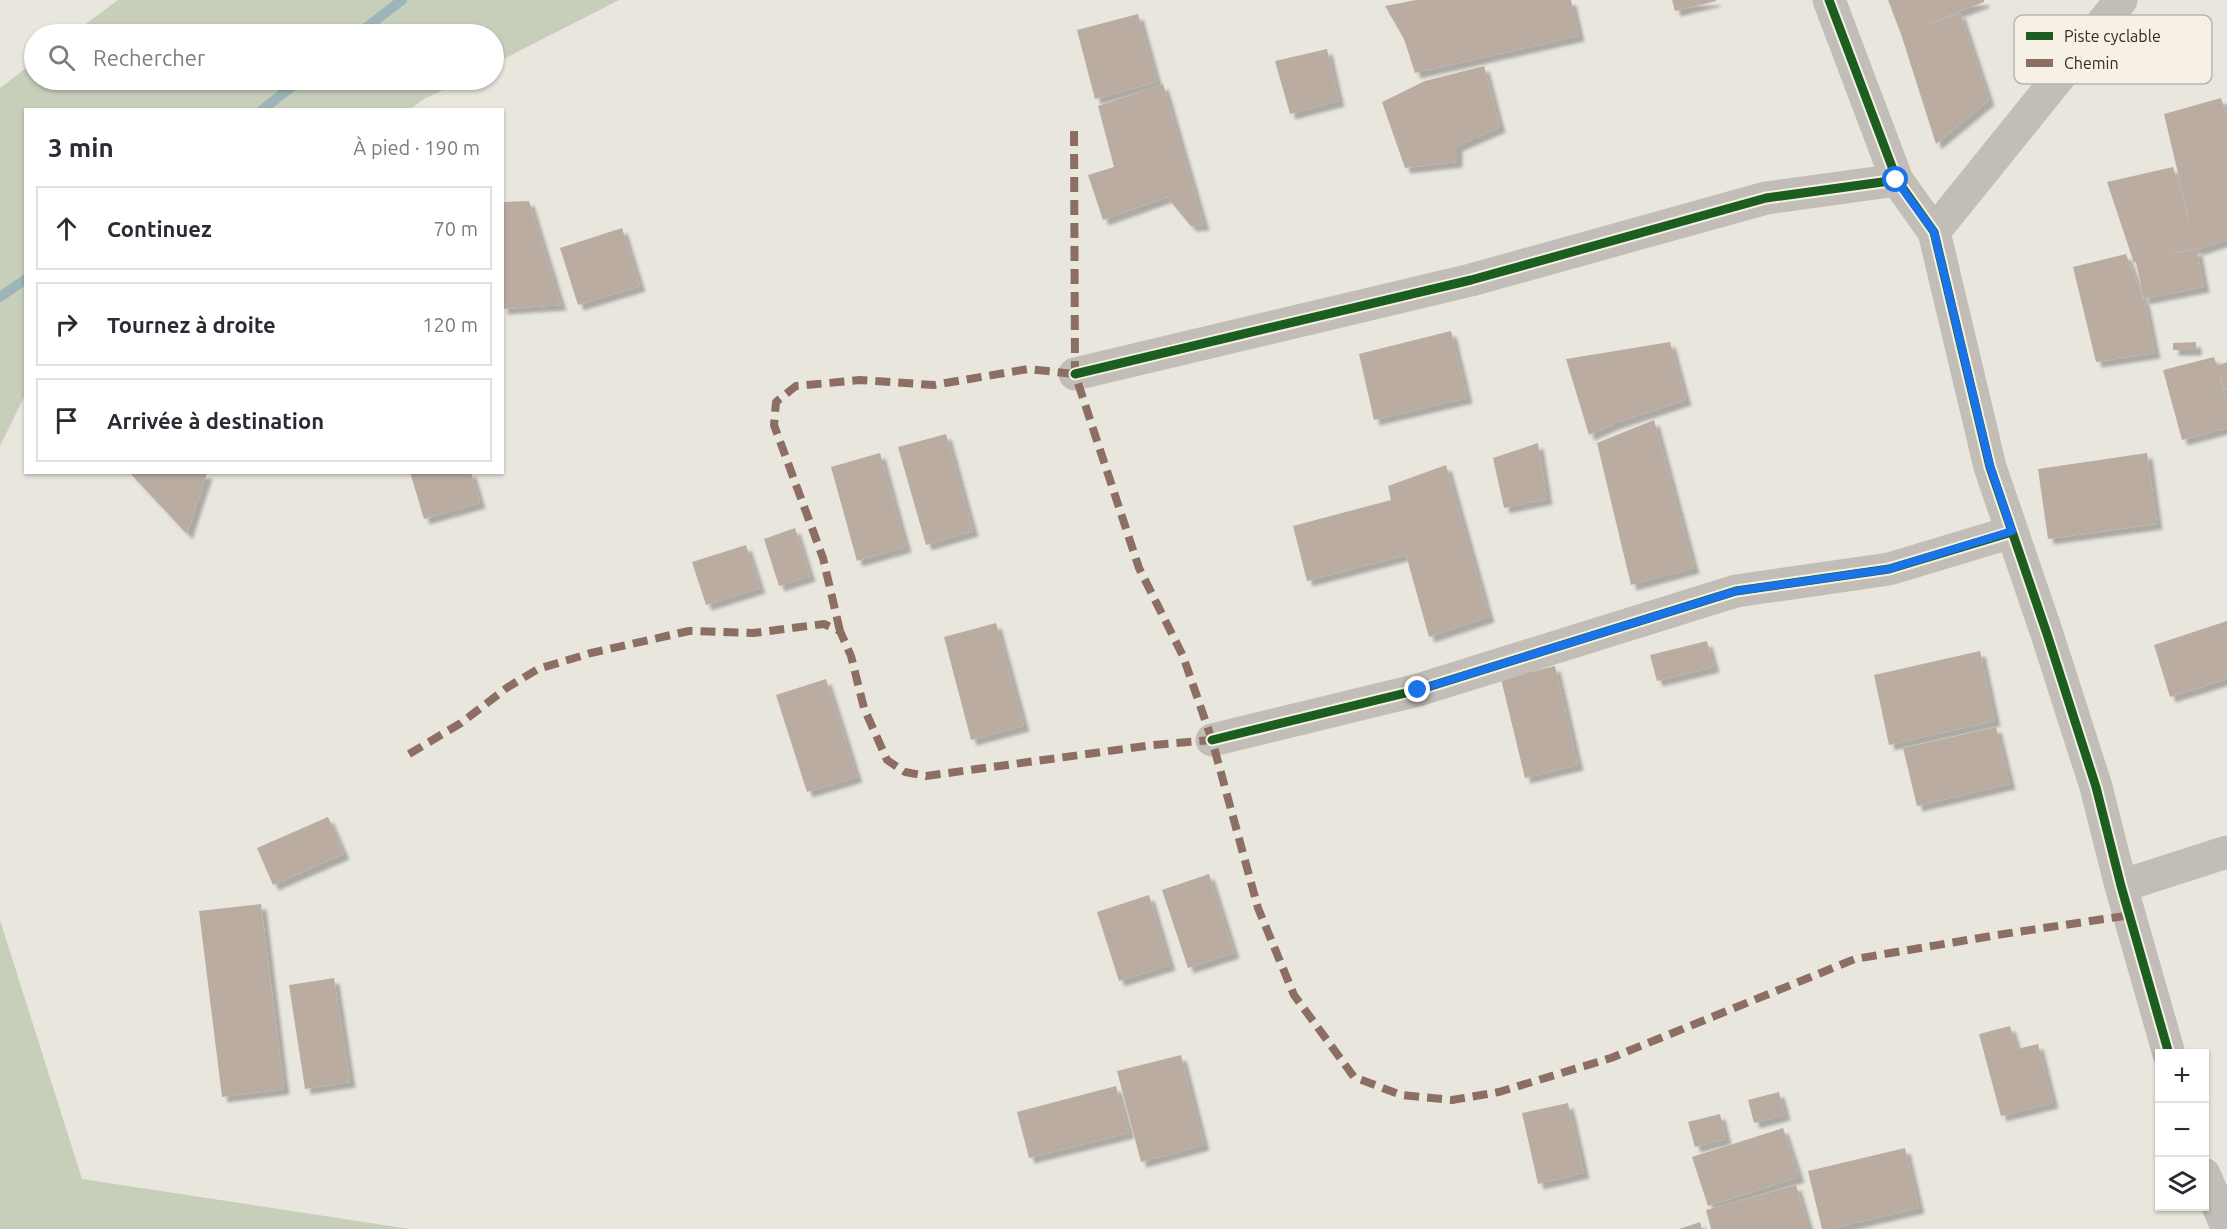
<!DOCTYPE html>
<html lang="fr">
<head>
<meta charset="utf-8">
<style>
  :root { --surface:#fff; --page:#f7f7f7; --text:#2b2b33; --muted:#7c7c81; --line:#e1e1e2 }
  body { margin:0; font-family:Ubuntu,sans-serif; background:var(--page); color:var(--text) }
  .controls { position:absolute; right:18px; bottom:18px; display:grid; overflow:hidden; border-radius:0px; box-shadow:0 2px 4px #0004 }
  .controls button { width:54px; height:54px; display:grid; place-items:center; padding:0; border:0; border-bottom:2px solid var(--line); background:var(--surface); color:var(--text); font:30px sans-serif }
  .stop { position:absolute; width:18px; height:18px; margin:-14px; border:4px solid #1a73e8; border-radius:50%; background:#fff }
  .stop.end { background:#1a73e8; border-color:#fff; box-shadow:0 2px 6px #0008 }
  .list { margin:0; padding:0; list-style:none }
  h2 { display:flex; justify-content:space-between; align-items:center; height:78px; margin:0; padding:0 24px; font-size:26px }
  h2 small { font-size:20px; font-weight:400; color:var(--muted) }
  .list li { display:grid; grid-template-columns:39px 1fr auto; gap:18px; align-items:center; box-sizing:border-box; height:84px; margin:0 12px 12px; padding:0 12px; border:2px solid var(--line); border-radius:0px }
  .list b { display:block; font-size:22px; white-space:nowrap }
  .list em { font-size:20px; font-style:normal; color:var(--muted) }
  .icon { flex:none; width:33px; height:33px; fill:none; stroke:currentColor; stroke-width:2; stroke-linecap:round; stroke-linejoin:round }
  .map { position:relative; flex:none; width:2227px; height:1229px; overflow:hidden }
  .search { position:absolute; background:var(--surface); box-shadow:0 2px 4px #0004; left:24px; top:24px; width:480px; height:66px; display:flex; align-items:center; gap:15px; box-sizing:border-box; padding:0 21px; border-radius:33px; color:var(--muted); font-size:22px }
  .panel { position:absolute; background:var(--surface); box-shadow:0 2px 4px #0004; left:24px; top:108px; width:480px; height:366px; border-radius:0px }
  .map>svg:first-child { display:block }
  .green { fill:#c7ceb9 }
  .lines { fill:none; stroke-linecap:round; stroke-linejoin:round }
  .stream { stroke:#9db5b8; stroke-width:10 }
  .building { fill:#bbaca2; filter:url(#shadow) }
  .minor { stroke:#c2bdb7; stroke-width:33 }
  .quiet { stroke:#8d6e63; stroke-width:8; stroke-dasharray:15 8; stroke-linecap:butt }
  .cycleway-casing { stroke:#f6f0e5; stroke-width:13 }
  .cycleway { stroke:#1b5e20; stroke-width:9 }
  .route { stroke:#1a73e8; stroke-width:8 }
  .key { fill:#f6f0e5; stroke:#bbb5ac; stroke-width:1.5 }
  .key-label { font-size:16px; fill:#322b26 }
</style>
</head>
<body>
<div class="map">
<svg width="2227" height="1229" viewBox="0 0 2227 1229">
  <defs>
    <filter id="shadow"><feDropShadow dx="5.5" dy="5.5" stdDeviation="1.5" flood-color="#0004"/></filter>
  </defs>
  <rect width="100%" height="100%" fill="#e9e6de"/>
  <path class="green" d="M118,0H619L494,64V34H72Z
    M34,62V80H464L424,99L410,109L26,110L25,395L0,446V88Z
    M0,920L82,1179L410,1229H0Z"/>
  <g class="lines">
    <path class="stream" d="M358,34L402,0
      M262,110L300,80
      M0,297L26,279"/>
  </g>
  <path class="building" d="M1416,0H1571L1579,36L1415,73L1404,39L1385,6Z
    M1672,0H1716V1L1675,11Z
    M1888,0H1984V2L1922,26L1960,13L1989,100L1936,144L1901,34Z
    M1138,14L1157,82L1095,99L1077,30Z
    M1327,49L1339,101L1290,114L1275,61Z
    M1484,66L1500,127L1457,146V162L1405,168L1382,102L1425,81Z
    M1163,84L1204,225L1191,226L1167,197L1103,220L1088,175L1114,167L1098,106Z
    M2221,98L2227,115V240L2197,250L2196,248L2167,255L2197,250L2204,287L2144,299L2136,262L2134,263L2107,182L2173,167L2190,224L2164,114Z
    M529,201L561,305L502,309V202Z
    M622,228L640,286L578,305L560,248Z
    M2126,254L2145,304L2155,353L2096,362L2073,267Z
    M1451,331L1467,398L1374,420L1359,354Z
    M1670,342L1686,400L1616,423L1589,435L1566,359Z
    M2196,342V350H2173V343Z
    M2214,357L2217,366L2227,362V389L2225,390L2219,373L2227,404V428L2182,440L2163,370Z
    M1654,420L1694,568L1631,585L1597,443Z
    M946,434L973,531L926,545L898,447Z
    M1538,443L1547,499L1504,508L1493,458Z
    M880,453L906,547L857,561L831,467Z
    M2147,453L2157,524L2048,539L2038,469Z
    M1446,465L1489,617L1429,637L1406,555L1307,581L1293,526L1391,500L1388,486Z
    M129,472L207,473L187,534Z
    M410,472H471L480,503L424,519Z
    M795,528L810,576L779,586L764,539Z
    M746,545L760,588L706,605L692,562Z
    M2227,621V679L2170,697L2154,645Z
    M996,623L1024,726L971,740L944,637Z
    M1707,641L1714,667L1657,681L1650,655Z
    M1980,651L1995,721L1889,745L1874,675Z
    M1555,666L1578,765L1525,778L1501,679Z
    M826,679L857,777L807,792L776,695Z
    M1996,727L2010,784L1917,806L1903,748Z
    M328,817L344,854L273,885L257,848Z
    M1209,874L1234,953L1188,968L1162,890Z
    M1149,895L1170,965L1119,981L1097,912Z
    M261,904L284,1089L222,1097L199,911Z
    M334,978L350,1082L305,1089L289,985Z
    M2010,1026L2017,1049L2038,1044L2053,1103L2001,1116L1979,1034Z
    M1181,1055L1204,1145L1141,1162L1117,1071Z
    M1116,1086L1129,1133L1029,1158L1017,1112Z
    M1779,1092L1785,1115L1754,1123L1748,1100Z
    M1568,1103L1584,1173L1538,1184L1522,1113Z
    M1720,1114L1726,1139L1695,1147L1688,1122Z
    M1783,1128L1799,1177L1708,1206L1692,1157Z
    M1905,1148L1919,1208L1830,1229H1822L1808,1171Z
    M1796,1185L1809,1229H1711L1706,1210Z
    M1700,1222L1702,1229H1679Z"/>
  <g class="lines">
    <path class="minor" d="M1829,0L1897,180L1934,232L1990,467L2047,634L2096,787L2121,886L2169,1054
      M1934,232L2121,0
      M1075,374L1471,280L1766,198L1897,180
      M1212,740L1418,690L1736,591L1889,569L2012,532
      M2121,886L2227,852
      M2204,1174L2227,1227"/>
    <path class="quiet" d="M1074,131L1075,374L1139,568L1183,656L1212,740L1258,908L1294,995L1354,1077L1401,1095L1452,1100L1499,1092L1611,1058L1855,959L1997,935L2131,915
      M840,631L823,558L774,425L776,402L796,386L860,380L934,385L1028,369L1075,374
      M409,754L461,723L508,687L538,669L591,653L689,631L753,633L824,624L840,631L851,656L864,708L887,760L905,772L926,776L1153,745L1212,740"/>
    <defs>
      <path id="cycleway" d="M1829,0L1897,180L1934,232L1990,467L2047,634L2096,787L2121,886L2169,1054
        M1075,374L1471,280L1766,198L1897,180
        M1212,740L1418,690L1736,591L1889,569L2012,532"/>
    </defs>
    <use href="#cycleway" class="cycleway-casing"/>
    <use href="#cycleway" class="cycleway"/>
  </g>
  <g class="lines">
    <path class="route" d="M1418,690L1736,591L1889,569L2012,531L1990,466L1934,232L1896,180"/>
  </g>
  <rect x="2014" y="15" width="198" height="69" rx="9" class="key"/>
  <rect x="2026" y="32" width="27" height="8" fill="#1b5e20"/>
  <rect x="2026" y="59" width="27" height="8" fill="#8d6e63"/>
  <g class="key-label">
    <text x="2064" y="42">Piste cyclable</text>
    <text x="2064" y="69">Chemin</text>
  </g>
</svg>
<div class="controls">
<button>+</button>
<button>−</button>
<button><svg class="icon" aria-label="layers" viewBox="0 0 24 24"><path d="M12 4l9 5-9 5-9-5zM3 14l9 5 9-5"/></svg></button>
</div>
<div class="stop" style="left:1896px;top:180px"></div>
<div class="stop end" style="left:1418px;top:690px"></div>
<div class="search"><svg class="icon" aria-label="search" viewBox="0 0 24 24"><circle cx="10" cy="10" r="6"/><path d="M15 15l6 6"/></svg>Rechercher</div>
<section class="panel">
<h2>3 min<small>À pied · 190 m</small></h2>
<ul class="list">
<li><svg class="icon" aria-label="ahead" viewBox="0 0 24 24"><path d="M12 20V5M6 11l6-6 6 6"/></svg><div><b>Continuez</b></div><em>70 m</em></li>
<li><svg class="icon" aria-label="right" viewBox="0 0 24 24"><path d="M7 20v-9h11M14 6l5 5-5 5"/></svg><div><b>Tournez à droite</b></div><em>120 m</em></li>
<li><svg class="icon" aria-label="arrive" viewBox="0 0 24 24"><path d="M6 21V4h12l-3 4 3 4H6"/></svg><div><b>Arrivée à destination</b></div></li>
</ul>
</section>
</div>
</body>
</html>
